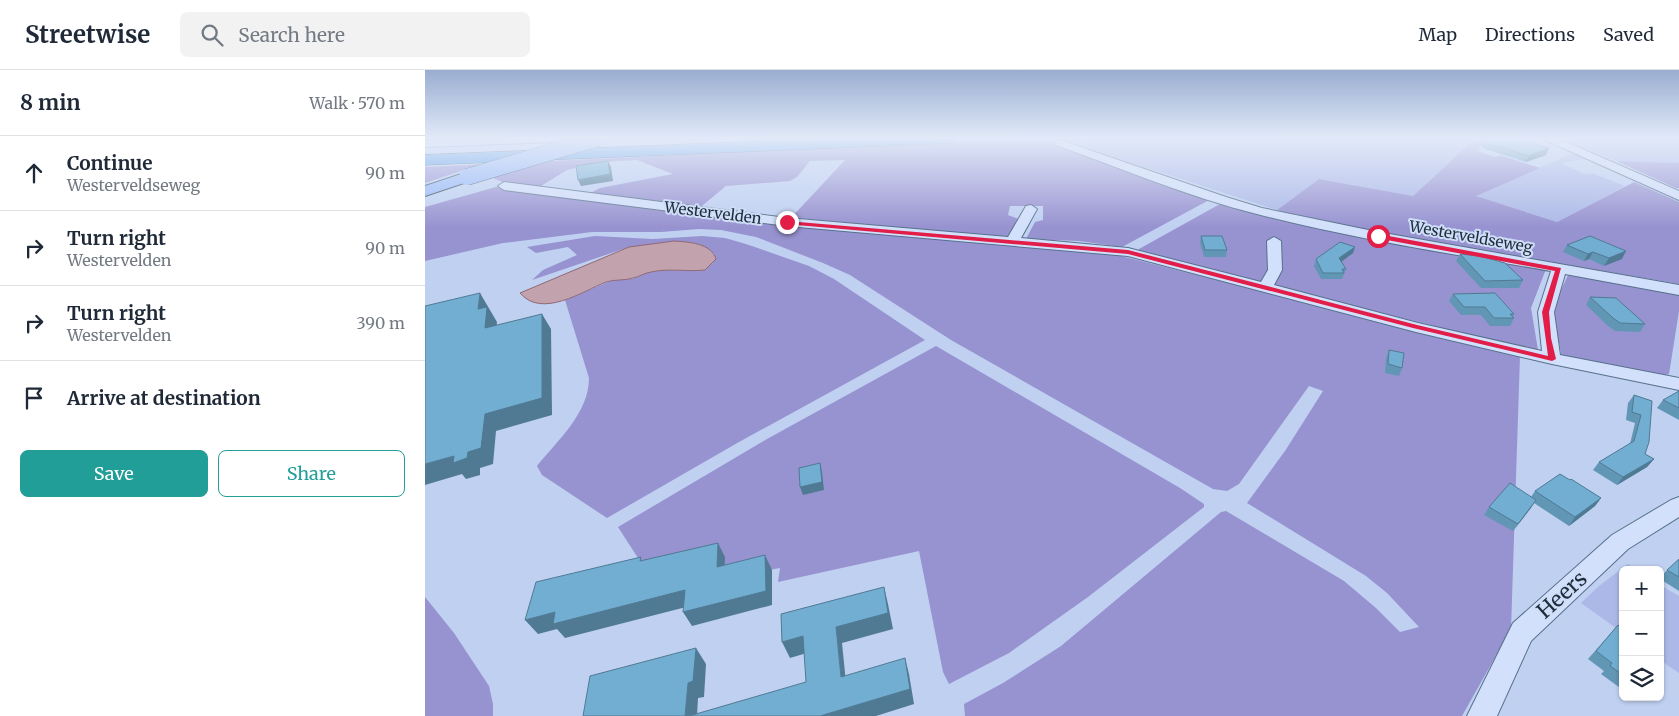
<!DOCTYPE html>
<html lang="en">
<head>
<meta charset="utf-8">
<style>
  :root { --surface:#fff; --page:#f2f2f3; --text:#1f2937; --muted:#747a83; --line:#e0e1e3; --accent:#229e98 }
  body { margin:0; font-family:Merriweather,serif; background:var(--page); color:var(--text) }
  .controls { position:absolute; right:15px; bottom:15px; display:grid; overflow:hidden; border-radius:8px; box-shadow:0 1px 4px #0004 }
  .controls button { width:45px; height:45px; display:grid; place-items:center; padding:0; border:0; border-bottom:1px solid var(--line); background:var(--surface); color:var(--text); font:25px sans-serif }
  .stop { position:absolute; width:15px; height:15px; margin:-11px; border:4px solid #e11d48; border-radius:50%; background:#fff }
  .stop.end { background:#e11d48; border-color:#fff; box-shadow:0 1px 5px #0008 }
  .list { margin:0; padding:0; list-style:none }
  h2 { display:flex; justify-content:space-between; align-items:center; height:65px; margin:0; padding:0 20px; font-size:21px }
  h2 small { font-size:16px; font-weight:400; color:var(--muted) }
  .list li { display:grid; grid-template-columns:32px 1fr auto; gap:15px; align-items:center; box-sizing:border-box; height:75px; padding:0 20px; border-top:1px solid var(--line) }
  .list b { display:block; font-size:19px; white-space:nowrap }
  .list p { margin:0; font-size:16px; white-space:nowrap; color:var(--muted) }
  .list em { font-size:16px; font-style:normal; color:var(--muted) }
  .actions { display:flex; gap:10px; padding:15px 20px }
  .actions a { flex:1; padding:11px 0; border:1px solid var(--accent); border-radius:8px; text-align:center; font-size:18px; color:var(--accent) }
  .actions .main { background:var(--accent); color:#fff }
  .icon { flex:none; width:28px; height:28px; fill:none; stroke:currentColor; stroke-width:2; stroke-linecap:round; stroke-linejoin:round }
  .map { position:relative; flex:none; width:1254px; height:646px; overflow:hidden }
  header { display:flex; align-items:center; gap:30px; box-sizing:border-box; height:70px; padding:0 25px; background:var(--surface); border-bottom:1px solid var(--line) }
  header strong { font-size:24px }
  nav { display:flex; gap:28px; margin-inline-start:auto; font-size:18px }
  .search { width:350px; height:45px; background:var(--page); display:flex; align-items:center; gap:12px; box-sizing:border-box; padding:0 18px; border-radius:8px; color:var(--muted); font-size:19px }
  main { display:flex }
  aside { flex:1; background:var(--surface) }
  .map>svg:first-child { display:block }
  .farmland { fill:#acb8e7 }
  .green { fill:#9792d0 }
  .water { fill:#c2a3ad; stroke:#916975 }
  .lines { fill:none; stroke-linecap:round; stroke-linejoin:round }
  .minor-casing { stroke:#56718b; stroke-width:2 }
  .major-casing { stroke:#2b4558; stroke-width:2 }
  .highway-casing { stroke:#2b4558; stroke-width:1 }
  .minor { fill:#d3e0fb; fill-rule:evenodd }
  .major { fill:#94b7f7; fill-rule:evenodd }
  .highway { fill:#4995e7; fill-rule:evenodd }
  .major-bridge-casing { stroke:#2b4558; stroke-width:17; stroke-linecap:butt }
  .major-bridge { stroke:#94b7f7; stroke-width:16 }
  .wall { fill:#6296b5 }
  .shaded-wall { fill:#507a93 }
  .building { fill:#72aed2; stroke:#507a93 }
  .route { fill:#e11d48 }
  .labels { text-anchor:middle; stroke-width:4; stroke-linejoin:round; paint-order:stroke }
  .far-street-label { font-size:15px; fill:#1c2c39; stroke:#cfddf8 }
  .near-street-label { font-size:21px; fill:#1c2c39; stroke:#cfddf8 }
</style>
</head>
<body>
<header>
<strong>Streetwise</strong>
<div class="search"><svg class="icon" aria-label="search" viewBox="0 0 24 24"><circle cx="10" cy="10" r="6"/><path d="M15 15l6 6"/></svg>Search here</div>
<nav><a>Map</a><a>Directions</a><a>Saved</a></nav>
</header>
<main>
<aside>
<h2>8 min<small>Walk · 570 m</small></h2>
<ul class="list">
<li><svg class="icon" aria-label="ahead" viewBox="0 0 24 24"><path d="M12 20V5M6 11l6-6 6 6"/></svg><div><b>Continue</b><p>Westerveldseweg</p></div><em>90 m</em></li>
<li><svg class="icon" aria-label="right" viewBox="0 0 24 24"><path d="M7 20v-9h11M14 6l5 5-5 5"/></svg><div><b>Turn right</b><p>Westervelden</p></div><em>90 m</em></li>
<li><svg class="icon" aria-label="right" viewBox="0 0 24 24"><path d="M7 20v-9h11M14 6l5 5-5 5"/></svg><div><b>Turn right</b><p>Westervelden</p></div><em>390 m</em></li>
<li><svg class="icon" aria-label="arrive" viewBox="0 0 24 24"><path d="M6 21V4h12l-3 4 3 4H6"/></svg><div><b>Arrive at destination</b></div></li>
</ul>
<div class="actions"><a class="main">Save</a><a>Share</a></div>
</aside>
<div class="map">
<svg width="1254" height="646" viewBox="0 0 1254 646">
  <rect width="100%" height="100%" fill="#bfd0f1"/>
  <path class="farmland" d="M681,68H1055L1044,72L1024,93L988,126L894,109L852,140L639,71Z
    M1134,68H1254V93L1191,91Z
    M1148,83L1160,89L1136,93L1160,104L1167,103L1200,116L1132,152L1050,126Z
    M1203,494L1212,500H1198V563L1156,533L1174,516Z
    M1235,515L1254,526V603L1235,590Z"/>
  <path class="green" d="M617,68H681L639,70L633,72L786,129L697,177L654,171L601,169L610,152L618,150V136H585L583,145L594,149L584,167L364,150L420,90L385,91L372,107L365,111L301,116L272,140L164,124L175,118L248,104L212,90L178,92L142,100L111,119L82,114L45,98L0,113V97Z
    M1055,68H1081L1053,77L1056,79L1052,81L1071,87L1075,85L1115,98L1051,126L1132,152L1209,112L1254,132V214L989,169L877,148L852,140L894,109L988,126L1024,93L1045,72Z
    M1191,91L1254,93V118H1251Z
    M71,117L230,140L448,164L661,181L696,186L1095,286L1086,559L1037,646H540L539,634L578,613L636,576L796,442L801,441L919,511L951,538L975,562L994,557L962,523L941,506L822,433L860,381L898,321L884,316L814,414L802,421L788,419L526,270L425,205L398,193L331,167L296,160L274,159L236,162H167L78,173L0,191V137Z
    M795,134L1121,199L1106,238L1113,280L1053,267L713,182L714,179Z
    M170,166L228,169L277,166L300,168L321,174L384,196L409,209L500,270L314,372L182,448L117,405L112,396C133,370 164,343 164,308L140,230L190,209H207L223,202L287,194L290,189L289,183L204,177L107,210L118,200L152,185L143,177L111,183L102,177Z
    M1143,205L1254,224V241L1244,304L1230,308L1137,287L1127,240Z
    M511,276L755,418L779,434V437L663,527L584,583L524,614L518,602L494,481L353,512L355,498L316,505L130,534L213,488L193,457L342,369Z
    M0,527L29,563L64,616L68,634V646H0Z"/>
  <path class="water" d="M249,171C264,172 286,173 291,189L280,200C262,202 243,198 226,202C219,203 214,207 208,208C199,211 190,209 181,212C158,221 117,249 95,223L204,177Z"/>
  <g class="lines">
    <defs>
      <path id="minor" d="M77,68H159L154,71L0,77V71Z
        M1119,68H1132L1254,121V130L1120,70Z
        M635,70L801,127L837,138L953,162L1254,215V225L1140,204L1129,242L1135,285L1254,308V320L1127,294L991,262L703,186L362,156L79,120L73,116L79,112L362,148L583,167L601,136L606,135L612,139L596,168L703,178L836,212L843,200L842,171L849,167L856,171L857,200L849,215L993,253L1117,281L1113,242L1126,201C1028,184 929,169 832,144C764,127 698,99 631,75L630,73L631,71Z
        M1254,427V447L1203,479L1106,571L1072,646H1042L1088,553L1187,465L1246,430Z"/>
      <path id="major" d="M42,102L48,104L50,107L48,110L0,126V116Z"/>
      <path id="highway" d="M419,68H535L532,71L527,73L0,95V85Z"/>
    </defs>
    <use href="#minor" class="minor-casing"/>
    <use href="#major" class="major-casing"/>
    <use href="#highway" class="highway-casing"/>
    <use href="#minor" class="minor"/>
    <use href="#major" class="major"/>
    <use href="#highway" class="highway"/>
    <defs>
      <path id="major-bridge" d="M42,107L173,68"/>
    </defs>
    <use href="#major-bridge" class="major-bridge-casing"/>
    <use href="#major-bridge" class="major-bridge"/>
  </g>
  <path class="wall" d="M1059,72L1124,78L1121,85L1101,92L1057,78Z
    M776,166L802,180L801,187H779L775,173Z
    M1142,175L1197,189L1179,196L1164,189L1159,191L1138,182Z
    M930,177L928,183L916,192L921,199L917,209H896L889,196L891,189Z
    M1035,184L1098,210L1094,218H1056L1031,191Z
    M1028,224L1089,244L1088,246L1089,248L1085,256H1065L1056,245H1036L1024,231Z
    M1165,227L1220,254L1215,262L1190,261L1183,256L1161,235Z
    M964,280L977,298L974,306L960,303L961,288Z
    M1254,321V350L1232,338L1238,330Z
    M1209,325L1227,331L1220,384L1229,389L1222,397L1192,415L1168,400L1174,392L1205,374L1210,353L1201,350L1203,333Z
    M1145,410L1176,428L1170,436L1144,456L1109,433L1088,461L1059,445L1064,437L1106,427L1110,421Z
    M1254,489V521L1235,509V507Z
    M1193,555L1198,559V620L1176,604L1179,601L1163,589Z"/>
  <path class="shaded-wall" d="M1124,78L1121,85L1101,92L1104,86Z
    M183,91L186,97L188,111L156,116L153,110Z
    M930,177L928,183L912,195L914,188Z
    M1201,181L1197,189L1179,196L1184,188Z
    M1168,182L1164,189L1159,191L1163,184Z
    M55,223L72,252L70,273L60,258L53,239Z
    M117,244L126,259L127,345L71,361L68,394L55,398V405L41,409L37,404L0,415V394L43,382L60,344Z
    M1229,389L1222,397L1192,415L1198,407Z
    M395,393L397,402L399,420L378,425L375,417Z
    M1176,428L1170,436L1144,456L1150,447Z
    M1111,430L1106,438L1088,461L1093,454Z
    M293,473L300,487L299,511L292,497Z
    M340,485L347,500V535L267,556L258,542Z
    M459,517L463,534L468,559L417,573L422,623L416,607L411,557Z
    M260,520L269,535L140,568L132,559L113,564L100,550L130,542Z
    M378,566L385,582L365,588L357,572Z
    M271,578L281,594L279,627L273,628L272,646H260L263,613Z
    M480,588L484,604L489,634L451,646H395Z"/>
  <path class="building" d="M1070,68H1089L1124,78L1104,86L1059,72Z
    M183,91L185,104L153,110L151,96Z
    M776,166H797L802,180H780Z
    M1165,166L1201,181L1184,188L1168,182L1163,184L1142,175Z
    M915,172L930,177L914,188L921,199H917L919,203H898L891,189Z
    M1035,184L1055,186L1080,193L1098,210L1060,211Z
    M55,223L53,239L62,237L60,258L117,244V328L60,344L56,378L43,382L42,388L28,393L29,386L0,394V236Z
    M1070,223L1089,244H1085L1089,248H1069L1060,237H1039L1028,224Z
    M1165,227L1191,228L1220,254L1195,253L1188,248Z
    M964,280L979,283L977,298L963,294Z
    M1254,321V338L1238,330Z
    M1209,325L1227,331L1224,372L1220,384L1229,389L1198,407L1174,392L1209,371L1216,345L1207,342Z
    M395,393L397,412L375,417L374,398Z
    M1135,404L1145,410L1146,409L1176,428L1150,447L1110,421Z
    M1085,413L1111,430L1093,454L1064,437Z
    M293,473L292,497L340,485L341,521L258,542L260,520L128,554L130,542L100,550L111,512L216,487L215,491Z
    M1254,489V507L1242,500Z
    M459,517L463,543L411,557L416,607L480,588L485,619L395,646H264L381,612L378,566L357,572L356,544Z
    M1193,555L1198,559V605L1185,596L1187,593L1171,581Z
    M271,578L268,611L263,613L260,646H158L165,606Z"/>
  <linearGradient id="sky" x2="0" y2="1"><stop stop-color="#99add0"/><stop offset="0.43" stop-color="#e2eaf9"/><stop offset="1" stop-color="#e2eaf9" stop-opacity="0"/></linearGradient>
  <rect width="1254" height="158" fill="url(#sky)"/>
  <path class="route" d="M362,151L703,180L992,255L1123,286L1117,242L1130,201L951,168L953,164L1136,198L1124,242L1126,268L1131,289L1127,291L988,258L703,184L360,154Z"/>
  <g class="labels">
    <g class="far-street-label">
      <text transform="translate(288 143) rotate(7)" y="5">Westervelden</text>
      <text transform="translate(1046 167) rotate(10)" y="5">Westerveldseweg</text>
    </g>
    <g class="near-street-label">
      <text transform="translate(1137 525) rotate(-42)" y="7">Heers</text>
    </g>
  </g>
</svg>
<div class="controls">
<button>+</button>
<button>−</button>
<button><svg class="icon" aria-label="layers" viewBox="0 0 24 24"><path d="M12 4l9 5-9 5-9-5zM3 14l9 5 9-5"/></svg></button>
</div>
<div class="stop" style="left:953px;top:166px"></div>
<div class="stop end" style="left:362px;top:152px"></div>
</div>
</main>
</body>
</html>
